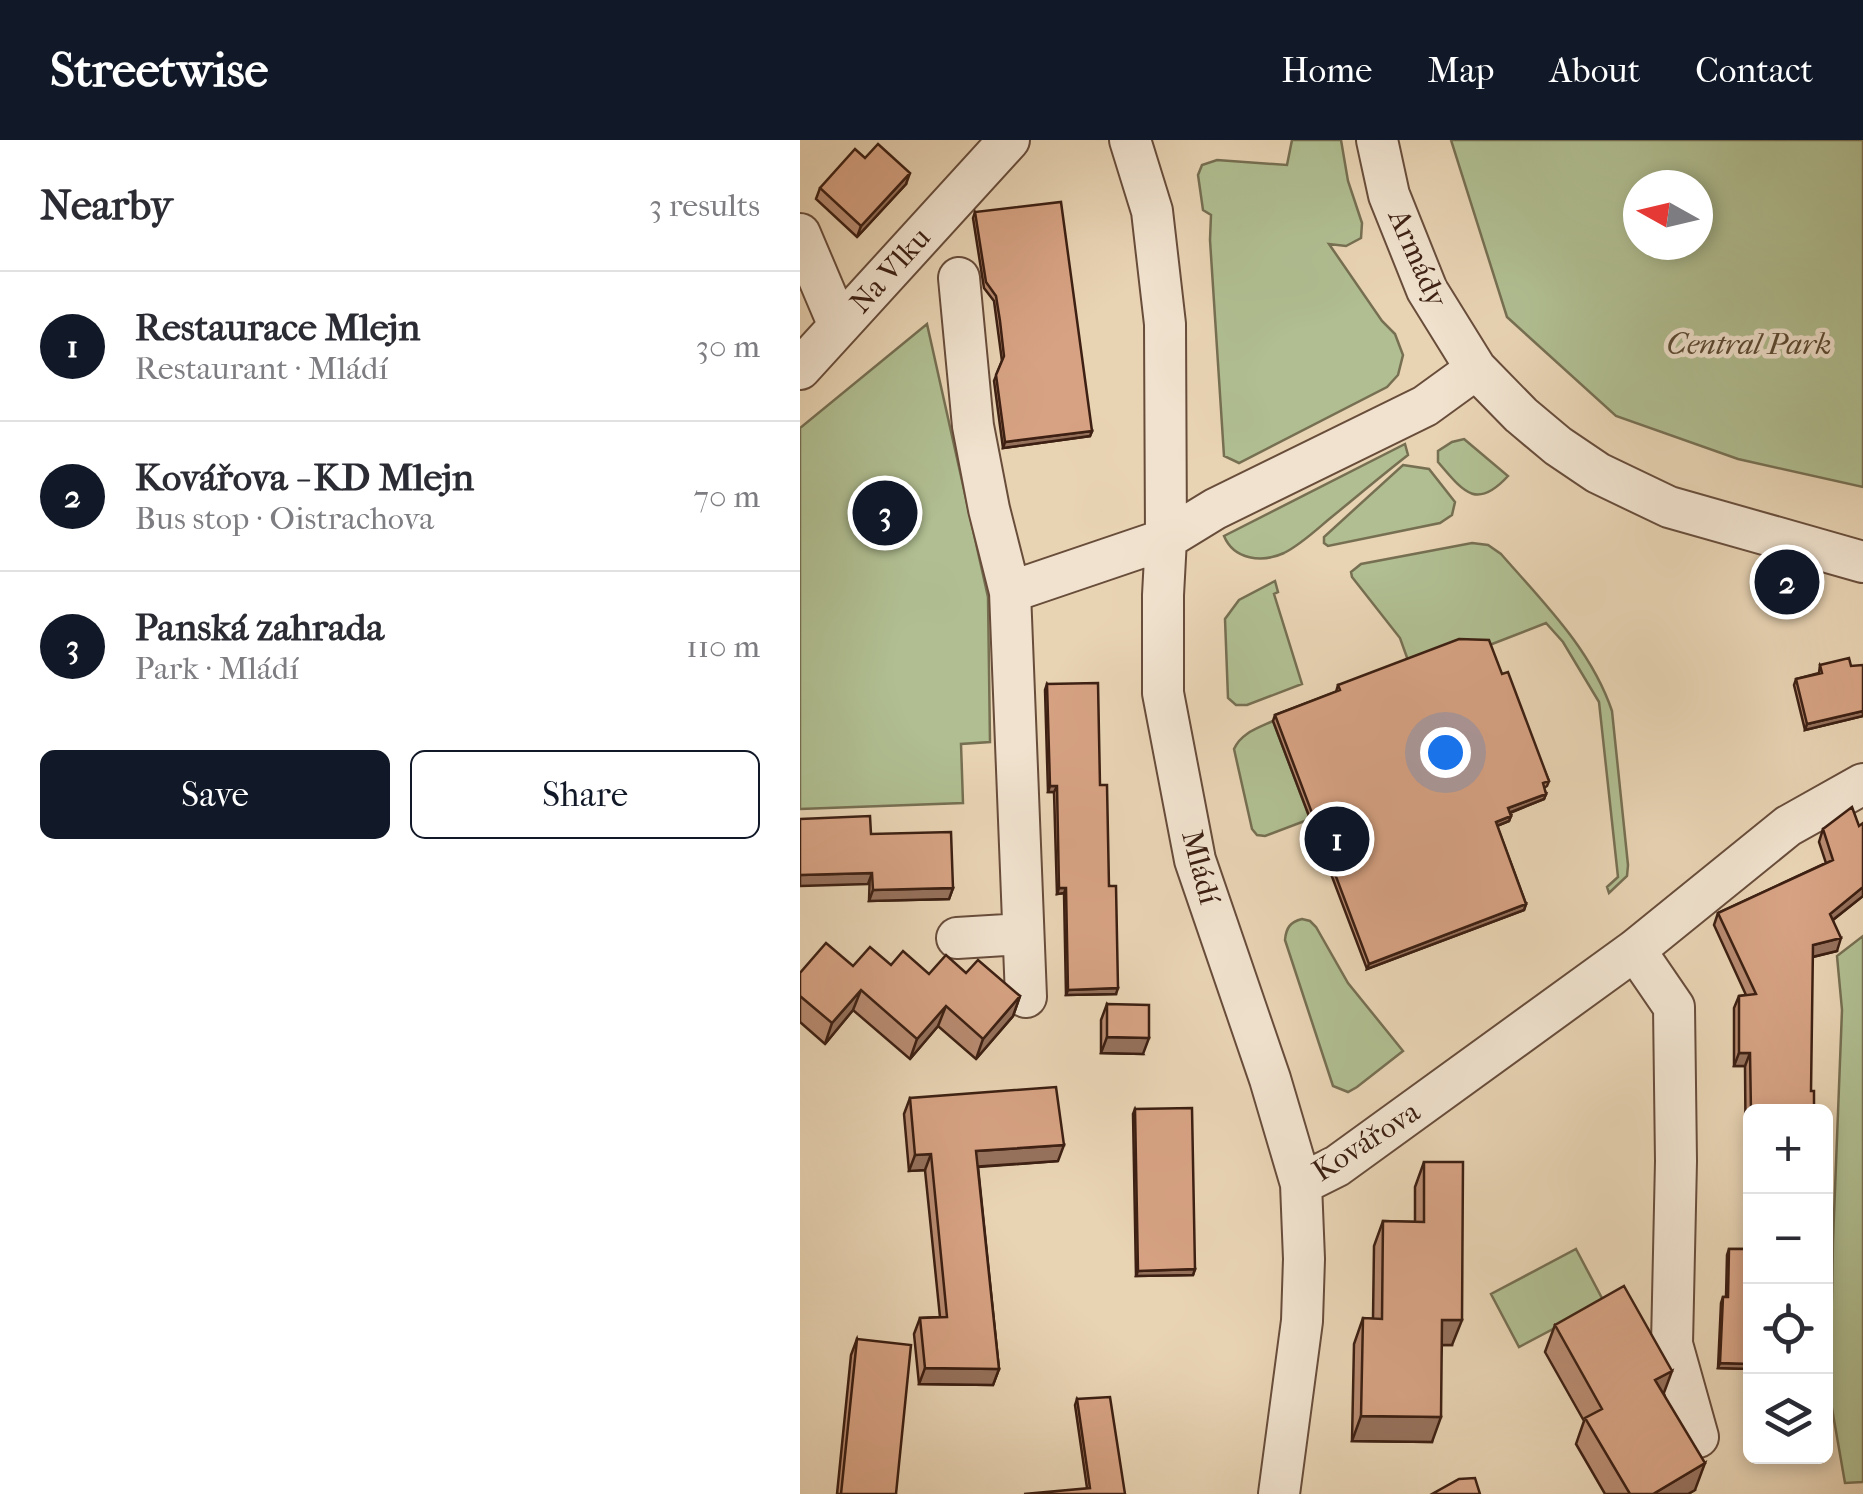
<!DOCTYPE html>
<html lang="en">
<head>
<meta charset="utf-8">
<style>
  :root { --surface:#fff; --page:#f2f2f3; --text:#2b2b33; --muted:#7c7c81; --line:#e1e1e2; --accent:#111827 }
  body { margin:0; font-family:"IM FELL French Canon",serif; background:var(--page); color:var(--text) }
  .controls { position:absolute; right:30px; bottom:30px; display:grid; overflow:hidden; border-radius:15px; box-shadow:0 5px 15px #0003 }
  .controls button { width:90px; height:90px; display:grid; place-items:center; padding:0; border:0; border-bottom:2px solid var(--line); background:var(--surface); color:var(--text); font:50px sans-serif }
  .compass { position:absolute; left:823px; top:30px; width:90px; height:90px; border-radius:50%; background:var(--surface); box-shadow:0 5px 15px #0003; rotate:278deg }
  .you { position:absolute; left:645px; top:612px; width:35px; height:35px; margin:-25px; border:8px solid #fff; border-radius:50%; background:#1a73e8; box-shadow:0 0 0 15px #1a73e833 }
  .badge { display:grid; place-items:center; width:65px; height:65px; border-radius:50%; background:var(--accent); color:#fff; font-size:32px; font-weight:700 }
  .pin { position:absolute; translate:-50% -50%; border:5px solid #fff; box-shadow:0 2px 10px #0006 }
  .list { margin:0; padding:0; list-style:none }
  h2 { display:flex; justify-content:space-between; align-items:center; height:130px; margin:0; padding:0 40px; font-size:42px }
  h2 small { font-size:32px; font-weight:400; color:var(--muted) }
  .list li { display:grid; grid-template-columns:65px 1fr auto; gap:30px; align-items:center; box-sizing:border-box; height:150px; padding:0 40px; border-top:2px solid var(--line) }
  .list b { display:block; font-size:38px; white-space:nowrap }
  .list p { margin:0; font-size:32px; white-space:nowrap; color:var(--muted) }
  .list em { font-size:32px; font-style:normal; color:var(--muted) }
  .actions { display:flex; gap:20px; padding:30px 40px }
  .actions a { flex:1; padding:22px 0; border:2px solid var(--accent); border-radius:15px; text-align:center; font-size:35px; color:var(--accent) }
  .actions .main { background:var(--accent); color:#fff }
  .icon { flex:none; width:55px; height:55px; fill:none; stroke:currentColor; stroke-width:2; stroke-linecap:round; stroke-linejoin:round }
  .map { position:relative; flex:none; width:1063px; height:1354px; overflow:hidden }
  header { display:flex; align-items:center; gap:60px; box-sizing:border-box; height:140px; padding:0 50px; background:var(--accent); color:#fff }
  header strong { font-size:48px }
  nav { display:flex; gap:55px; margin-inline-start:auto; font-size:35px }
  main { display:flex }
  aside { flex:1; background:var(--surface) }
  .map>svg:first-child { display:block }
  .green { fill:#b0be91; stroke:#766f52; stroke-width:2.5; fill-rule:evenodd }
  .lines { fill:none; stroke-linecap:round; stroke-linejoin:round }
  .minor-casing { stroke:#684d3b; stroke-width:44 }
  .minor { stroke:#f0e2ce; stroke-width:40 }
  .wall { fill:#b88b71; stroke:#3d2013; stroke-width:2.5 }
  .shaded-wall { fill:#96715c; stroke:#3d2013; stroke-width:2.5 }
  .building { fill:#d6a283; stroke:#3d2013; stroke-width:2.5 }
  .labels { text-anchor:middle; stroke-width:9; stroke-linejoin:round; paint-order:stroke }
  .street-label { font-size:30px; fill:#3d2013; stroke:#f0e2ce }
  .park-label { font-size:30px; font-style:italic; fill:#5a4832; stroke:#f0e2ce }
</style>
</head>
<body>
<header>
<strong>Streetwise</strong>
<nav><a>Home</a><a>Map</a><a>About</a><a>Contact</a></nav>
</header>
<main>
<aside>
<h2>Nearby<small>3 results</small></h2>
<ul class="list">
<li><span class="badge">1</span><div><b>Restaurace Mlejn</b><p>Restaurant · Mládí</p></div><em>30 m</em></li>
<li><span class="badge">2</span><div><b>Kovářova - KD Mlejn</b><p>Bus stop · Oistrachova</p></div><em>70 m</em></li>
<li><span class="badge">3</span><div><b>Panská zahrada</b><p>Park · Mládí</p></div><em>110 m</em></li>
</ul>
<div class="actions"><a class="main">Save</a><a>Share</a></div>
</aside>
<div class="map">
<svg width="1063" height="1354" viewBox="0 0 1063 1354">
  <rect width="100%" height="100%" fill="#e8d3b3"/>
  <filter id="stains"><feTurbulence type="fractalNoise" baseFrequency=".002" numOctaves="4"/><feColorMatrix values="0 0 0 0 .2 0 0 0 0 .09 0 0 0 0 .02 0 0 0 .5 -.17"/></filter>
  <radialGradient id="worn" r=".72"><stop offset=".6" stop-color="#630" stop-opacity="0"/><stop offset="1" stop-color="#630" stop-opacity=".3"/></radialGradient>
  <path class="green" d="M492,0H541L548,41L562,83L561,98L546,106L529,104L582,181L595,194L603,215L598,235L587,247L439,323L424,316L410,100L411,75L403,70L398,35L402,25L417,20L487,25Z
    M651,0H1063V347L938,319L816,276L707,177ZM838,45H898V105H838Z
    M127,184L188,457L190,602L161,604L163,663L0,669V288Z
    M664,299L708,336C676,371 663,351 638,322V311L652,302Z
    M605,304L608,315C581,336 555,358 528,380C515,391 500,405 484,413C462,423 434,420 424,396Z
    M603,325L629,329L655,362L652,375L640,383L528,406L524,403V397Z
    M672,403L688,405L701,414C743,462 791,509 812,571L828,725L827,736L809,753L807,747L818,737L799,562L763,502L746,483L687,506L609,523L600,498L552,437L551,432L561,424Z
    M475,441L478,452L474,454L502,544L447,565H436L428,558L425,479L439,460Z
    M473,581L510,679L465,696L457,695L452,689L434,609C441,593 458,588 473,581Z
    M502,779L510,781L516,787L548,843L603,911L557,947L548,952L533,946L485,800C486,788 490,782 502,779Z
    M1063,796V1342L1045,1343L1030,1257L1033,1101L1042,870L1037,816Z
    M776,1109L804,1162L719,1207L691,1154Z"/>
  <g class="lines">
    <defs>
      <path id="minor" d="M330,0L352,71L365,184L366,399L363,455V553L395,720L470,939L501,1044L504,1119L502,1181L479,1354
        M577,0L589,55L627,150L676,229L721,275L758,306L798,333L869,367L1063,422
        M0,94L39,186
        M159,138L173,286L189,369L210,452L226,857
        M0,229L209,0
        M210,452L366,399L415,369L625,266L676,229
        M157,798L222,794
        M835,810L874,867L876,1021L872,1204L898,1297
        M501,1044L537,1026L835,810L988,686L1063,644"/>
    </defs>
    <use href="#minor" class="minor-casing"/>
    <use href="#minor" class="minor"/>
  </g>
  <path class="wall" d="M65,18L106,44L57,97L16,59L20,48Z
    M175,72L292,291L290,296L203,308L194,241L202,221L194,161L184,148L173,78Z
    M1020,525L1063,576L1005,590L994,545L996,539L1019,533Z
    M702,534L749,641L747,646L744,648L746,654L744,659L710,673L711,676L709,681L697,686L726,764L724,770L567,829L473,581L475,575L536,552L538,545Z
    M247,544L300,645L309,746L316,854L266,855L264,753L257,754L254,652H248L245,550Z
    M1059,686L1063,756L1033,780L1037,811L1013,817L950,972V1045H946L945,926H934V868L939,856L946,855L914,785L918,773L1026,723L1019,702L1023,689Z
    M71,694L153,748L149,759L69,761Z
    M91,825L129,834L166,833L220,856L213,876L176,919L138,886L110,919L53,870L25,904L0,882V833L53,826Z
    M307,864L343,914L301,913V880Z
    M110,958L258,1021L178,1027L199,1229L193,1245L119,1244L114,1194L120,1178L140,1177L125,1030L109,1031L104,974Z
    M335,969L395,1129L393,1135L336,1136L333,974Z
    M624,1022L652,1205H642L632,1302L552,1301L554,1204L563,1178L573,1179L574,1106L583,1081L615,1082V1047Z
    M929,1109H950V1229L918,1228L921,1163L923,1157H926L927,1115Z
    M755,1185L864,1254L895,1350L888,1354H805L776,1304L784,1281L745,1212Z
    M57,1199L96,1354H37L51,1215Z
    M277,1259L325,1354L287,1348L275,1265Z"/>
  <path class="shaded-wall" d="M110,33L106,44L57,97L61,86Z
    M292,291L290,296L203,308L205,302Z
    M1063,571V576L1005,590L1007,584Z
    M250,646H257L254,652H248Z
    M746,654L744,659L706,674L708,668Z
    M711,676L709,681L694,687L696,682Z
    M72,733L68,744L0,746V735Z
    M1063,747V756L1025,786L1030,774Z
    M153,748L149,759L69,761L73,750Z
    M259,748H266L264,753L257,754Z
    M726,764L724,770L567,829L569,824Z
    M1041,798L1037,811L1008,818L1013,805Z
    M318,848L316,854L266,855L268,850Z
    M61,850L53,870L25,904L32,883Z
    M220,856L213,876L176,919L183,899Z
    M146,866L138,886L110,919L117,899Z
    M307,897L349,898L343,914L301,913Z
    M939,913H950L945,926H934Z
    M264,1005L258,1021L171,1027L176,1011Z
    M131,1014L125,1030L109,1031L115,1015Z
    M395,1129L393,1135L336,1136L338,1131Z
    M642,1180H662L652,1205H633Z
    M920,1223L950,1224V1229L918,1228Z
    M125,1228L199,1229L193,1245L119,1244Z
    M872,1231L862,1258L855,1240Z
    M561,1276L641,1277L632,1302L552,1301Z
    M905,1323L895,1350L888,1354H853Z"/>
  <path class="building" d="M78,4L110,33L61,86L20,48L55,9L65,18Z
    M261,62L292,291L205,302L196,235L204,216L200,181L196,156L186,142L175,72Z
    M659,499L689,500L702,534L708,532L749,641L743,643L746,654L708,668L711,676L696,682L726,764L569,824L475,575L540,550L538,545Z
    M1049,518L1051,526L1063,525V571L1007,584L996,539L1022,533L1020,525Z
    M298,543L300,645H307L309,746H316L318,848L268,850L266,748H259L257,646H250L247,544Z
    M1052,667L1059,686L1063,683V747L1030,774L1041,798L1013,805L1011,951H1014V972H951L950,913H939V856L956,854L918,773L1033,720L1023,689Z
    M70,676L71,694L151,692L153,748L73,750L72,733L0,735V679Z
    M26,803L53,826L70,807L91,825L103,811L129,834L146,815L166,833L178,820L220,856L183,899L146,866L117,899L61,850L32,883L0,856V833Z
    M307,864L349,865V898L307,897Z
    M256,947L264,1005L176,1011L199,1229L125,1228L120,1178L147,1177L131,1014L115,1015L110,958Z
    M392,968L395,1129L338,1131L335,969Z
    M624,1022H663L662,1180H642L641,1277L561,1276L563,1178L582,1179L583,1081L624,1082Z
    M929,1109H950V1224L920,1223L923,1157H928Z
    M824,1146L872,1231L855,1240L905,1323L853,1354H830L785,1278L802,1269L755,1185Z
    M57,1199L111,1205L96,1354H41Z
    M310,1257L325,1354H224L290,1348L277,1259Z
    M675,1338L680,1354H632L659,1339Z"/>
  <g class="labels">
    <g class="street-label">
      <text transform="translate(618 118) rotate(66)" y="10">Armády</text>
      <text transform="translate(90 130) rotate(-48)" y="10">Na Vlku</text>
      <text transform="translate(401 727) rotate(75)" y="10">Mládí</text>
      <text transform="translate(566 1001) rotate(-33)" y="10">Kovářova</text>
    </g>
    <g class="park-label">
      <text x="949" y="214">Central Park</text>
    </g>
  </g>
  <rect width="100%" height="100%" filter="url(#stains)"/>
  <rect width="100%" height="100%" fill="url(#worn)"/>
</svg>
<div class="controls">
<button>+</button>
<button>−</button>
<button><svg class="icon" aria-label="locate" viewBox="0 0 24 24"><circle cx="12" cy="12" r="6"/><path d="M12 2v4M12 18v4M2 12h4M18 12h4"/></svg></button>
<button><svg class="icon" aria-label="layers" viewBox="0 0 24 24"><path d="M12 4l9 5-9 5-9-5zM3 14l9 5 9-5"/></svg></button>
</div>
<svg class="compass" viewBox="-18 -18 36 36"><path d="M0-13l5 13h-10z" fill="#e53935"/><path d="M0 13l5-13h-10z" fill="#7c7c81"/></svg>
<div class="you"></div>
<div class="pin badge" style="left:537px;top:699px">1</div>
<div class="pin badge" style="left:987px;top:442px">2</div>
<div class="pin badge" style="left:85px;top:373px">3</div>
</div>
</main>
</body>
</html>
